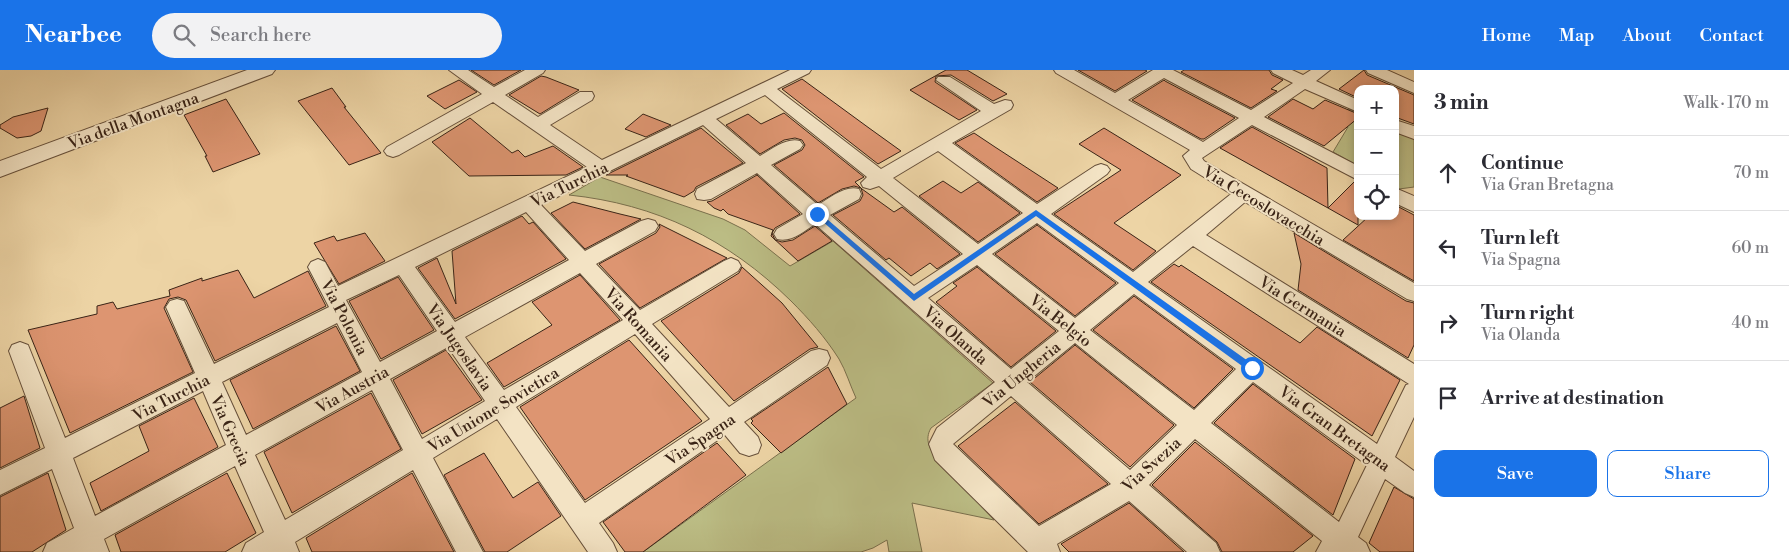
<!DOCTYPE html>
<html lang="en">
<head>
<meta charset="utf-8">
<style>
  :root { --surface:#fff; --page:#f2f2f3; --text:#2b2b33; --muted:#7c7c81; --line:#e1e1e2; --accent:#1a73e8 }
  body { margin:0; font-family:"Libre Bodoni",serif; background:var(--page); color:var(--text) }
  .controls { position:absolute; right:15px; top:15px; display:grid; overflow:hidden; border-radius:10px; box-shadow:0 2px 8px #0003 }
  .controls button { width:45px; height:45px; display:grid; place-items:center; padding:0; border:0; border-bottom:1px solid var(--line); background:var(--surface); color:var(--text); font:25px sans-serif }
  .stop { position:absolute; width:15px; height:15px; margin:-11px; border:4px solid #1a73e8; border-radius:50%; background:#fff }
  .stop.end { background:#1a73e8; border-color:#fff; box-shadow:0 1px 5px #0008 }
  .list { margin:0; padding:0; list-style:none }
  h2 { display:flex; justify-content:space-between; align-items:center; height:65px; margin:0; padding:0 20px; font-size:21px }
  h2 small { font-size:16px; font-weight:400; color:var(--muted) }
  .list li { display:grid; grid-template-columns:32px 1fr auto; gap:15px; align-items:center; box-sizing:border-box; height:75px; padding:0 20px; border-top:1px solid var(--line) }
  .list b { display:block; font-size:19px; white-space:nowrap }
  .list p { margin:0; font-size:16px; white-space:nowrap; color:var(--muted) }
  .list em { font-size:16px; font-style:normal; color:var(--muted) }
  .actions { display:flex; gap:10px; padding:15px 20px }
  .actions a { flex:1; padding:11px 0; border:1px solid var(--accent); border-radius:10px; text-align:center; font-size:18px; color:var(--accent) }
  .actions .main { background:var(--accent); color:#fff }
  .icon { flex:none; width:28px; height:28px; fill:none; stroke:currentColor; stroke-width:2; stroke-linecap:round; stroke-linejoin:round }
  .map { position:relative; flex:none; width:1414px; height:482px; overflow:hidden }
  header { display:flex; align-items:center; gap:30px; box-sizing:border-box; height:70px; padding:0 25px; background:var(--accent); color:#fff }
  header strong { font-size:24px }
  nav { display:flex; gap:28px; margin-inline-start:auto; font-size:18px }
  .search { width:350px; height:45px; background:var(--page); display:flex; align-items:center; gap:12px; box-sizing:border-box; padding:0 18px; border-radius:28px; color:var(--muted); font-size:19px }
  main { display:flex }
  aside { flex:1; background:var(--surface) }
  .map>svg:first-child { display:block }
  .green { fill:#bbbc84; stroke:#7a704d }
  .building { fill:#dd9571; stroke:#392316 }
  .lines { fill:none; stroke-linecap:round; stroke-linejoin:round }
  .minor-casing { stroke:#664f3a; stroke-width:2 }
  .tertiary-casing { stroke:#664f3a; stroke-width:2 }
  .minor { fill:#f3e3c4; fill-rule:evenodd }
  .tertiary { fill:#f3e3c4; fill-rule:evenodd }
  .route { fill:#1a73e8 }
  .labels { text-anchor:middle; stroke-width:4; stroke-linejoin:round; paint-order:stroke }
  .street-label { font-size:16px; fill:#392316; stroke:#f3e3c4 }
</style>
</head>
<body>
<header>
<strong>Nearbee</strong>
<div class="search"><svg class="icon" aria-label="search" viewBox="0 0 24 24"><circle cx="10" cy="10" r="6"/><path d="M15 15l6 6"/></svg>Search here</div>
<nav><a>Home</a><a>Map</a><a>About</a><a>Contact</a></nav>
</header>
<main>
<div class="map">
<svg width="1414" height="482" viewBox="0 0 1414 482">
  <rect width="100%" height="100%" fill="#edd4a5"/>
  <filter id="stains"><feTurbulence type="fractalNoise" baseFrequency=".004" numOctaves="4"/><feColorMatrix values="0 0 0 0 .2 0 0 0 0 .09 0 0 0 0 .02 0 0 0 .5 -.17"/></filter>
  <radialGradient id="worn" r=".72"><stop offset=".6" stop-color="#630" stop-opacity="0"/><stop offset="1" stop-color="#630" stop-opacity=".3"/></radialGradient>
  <path class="green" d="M1349,39L1358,43V96L1333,82L1348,57L1331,47Z
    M1395,60L1414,69V117L1399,119L1395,117Z
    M600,107L723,149L745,160L790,196L833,171L993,313L931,358C924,370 930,380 938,390L994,450L912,433L922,482H889L887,470L873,478L861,482H643L856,328C850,315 846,301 839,289C825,267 809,249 791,231C728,169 656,134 569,125Z"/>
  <path class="building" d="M471,0H521L494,15Z
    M946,0H967L1007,24L993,31L951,5L936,6L935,12L977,40L959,50L910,20Z
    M1078,0H1145L1147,1L1115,21Z
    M1184,0H1269L1272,5L1283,10L1271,19L1277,21L1251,38L1181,2Z
    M1364,0L1367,5L1414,25V54L1395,47V17L1358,19V28L1339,19Z
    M541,6L546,7L579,20L540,44L509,25Z
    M802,9L869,58L901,81L878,94L782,19Z
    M459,10L477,22L445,39L427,26Z
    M1164,10L1165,11L1235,48L1204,69H1201L1132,30Z
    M332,18L346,37H344L381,83L349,95L298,31Z
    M226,29L260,84L213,102L205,86H207L184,45Z
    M1293,29L1313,39L1325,30L1358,44V48L1324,76L1268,47Z
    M48,38L41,61L31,66L17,68L0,58V55L13,47Z
    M784,43L864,107L855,112L862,119L894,142L902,137L960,184L937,199L930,193L911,206L889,188L886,190L833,145L860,131L863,125L861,118L854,116L842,119L818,133L774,95L802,80L805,75L802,70L795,68L784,70L760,84L726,55L748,44L761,54Z
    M643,44L671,55L646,67L625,59Z
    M470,48L512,83L518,80L525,87L553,76L583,97L566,105L469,106L432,72Z
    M1252,57L1327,98L1328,138L1220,78Z
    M701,58L743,93L696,117L694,121L684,127L626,106L628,105H606Z
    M1104,58L1181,105L1114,153L1156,181L1133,200L1054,144L1121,100L1079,74Z
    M974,63L995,77L1058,118L1037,132L955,73Z
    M757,105L800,144L775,158L772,163L775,170L782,172L793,170L815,156L832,171L798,191L771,166L773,160L728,144L723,139L721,141L714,138L707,132L712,131Z
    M943,111L961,123L978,112L1020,143L978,172L919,126Z
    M1355,111L1358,112V155L1328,138Z
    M573,132L620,144L641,149L585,179L551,143Z
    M1395,135L1414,145V211L1343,170L1369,146H1395Z
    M522,146L529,154L533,152L566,189L455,249L418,198L437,188L456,234L452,181Z
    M659,154L727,188L640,238L599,194L656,163L660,157Z
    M1037,155L1116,213L1075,246L995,184Z
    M365,163L385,191L339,214L314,173L334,166L337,171Z
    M1294,163L1406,231L1414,233V275L1408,288L1298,220L1301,194Z
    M1174,194L1179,197L1181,195L1300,273L1317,257L1400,310L1372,366L1151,212Z
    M742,197L782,233L818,277L810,279L734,331L661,251L739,203Z
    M977,197L1056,261L1011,297L936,232L957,216L953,213Z
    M238,200L254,228L308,201L326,236L215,291L186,230L178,227L169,229L164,238L193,302L70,363L28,260L97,244V236L113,232L117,239L170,226L169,220L202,208V211Z
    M580,205L620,250L504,317L487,293L552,255L532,232Z
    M398,207L434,260L381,289L349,231Z
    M1134,226L1233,299L1194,338L1093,260Z
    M336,256L360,301L253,359L230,310Z
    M629,270L702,351L585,430L520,337Z
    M1075,275L1174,355L1130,397L1030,312Z
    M446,280L482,330L422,364L393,310Z
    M828,297L847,334L781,383L751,353L753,351L751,349Z
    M1253,314L1355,389L1333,445L1214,353Z
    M371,323L401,379L292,443L264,382Z
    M24,326L40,378L0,398V338Z
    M194,328L218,377L101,441L90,413L149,381L139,356Z
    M1015,332L1108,414L1039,454L958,376Z
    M1195,372L1313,466L1293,482H1222L1217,472L1152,415Z
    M717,373L746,405L643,482H625L603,452Z
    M484,383L513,428L538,412L561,446L507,482H485L444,405Z
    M48,403L66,460L32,482H0V427Z
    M227,403L256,463L225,482H121L115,465Z
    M412,403L454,482H312L306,468Z
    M1394,417L1414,429V482H1380L1369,473Z
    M1129,433L1184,482H1069L1061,474Z"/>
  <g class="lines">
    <defs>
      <path id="minor" d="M449,0H468L494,17L525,0H545L543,3L505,25L538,47L580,22H592L594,26L592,30L550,55L602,90L790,0H811L809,3L777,19L881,99L981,41L936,10L938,7H950L994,34L1005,30L1011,31L1013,35L1011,39L952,73L1037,134L1095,96L1101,94L1107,96L1110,100L1107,104L1051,144L1133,202L1231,124L1191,99L1183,86L1190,80L1056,3L1054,0H1074L1115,23L1153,0H1173L1251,40L1293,13L1273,3L1271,0H1292L1303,5L1311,0H1330L1316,11L1358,30V42L1305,19L1264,47L1358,96V110L1252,55L1202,88L1204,91L1414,213V231L1407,229L1245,132L1206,165L1414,294V347L1395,387L1414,401V427L1405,423L1385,409L1358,467L1366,473L1370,482H1316L1322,471L1195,369L1149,415L1216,473L1220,482H1187L1129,431L1057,474L1060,482H1028L935,390L929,374L937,358L995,312L815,154C804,161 791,173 777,169L774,164L777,159L803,144L757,103L711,129L704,130L697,129L695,124L697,119L746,93L703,55L541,135L585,181L641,151L648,149L655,151L658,156L655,161L596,194L640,240L724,191L731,188L738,191L741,196L738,201L652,254L729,337L811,281L819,279L827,281L830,288L827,295L744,352L758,367L761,375L758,383L749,386L740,383L725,365L599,453L613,473L617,482H588L497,349L433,388L483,482H456L413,400L295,472L299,482H242L246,473L264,462L235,396L104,469L109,482H43L47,473L74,458L52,399L0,425V400L45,378L9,281L12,275L20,272L28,275L65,368L195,303L166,237L170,231L177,229L184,231L214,294L329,237L308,197L311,192L318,189L325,192L338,216L587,97L493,32L399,85L393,87L387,85L384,81L387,77L482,24ZM1164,8L1239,48L1203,72L1128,30ZM765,25L867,107L861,113L863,117L870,119L879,116L963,184L914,216L830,145L859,129L861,124L859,119C845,115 830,128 818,135L771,95L800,79L803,75L800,71C787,67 772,79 760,86L716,49ZM938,81L1023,143L978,174L893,108ZM526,142L569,190L455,252L415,197ZM1037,153L1119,213L1075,248L992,184ZM1193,176L1409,314L1406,315L1377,374L1148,212ZM977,195L1059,261L1011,299L928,228ZM580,203L623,250L504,320L465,267ZM399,205L437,261L380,292L346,230ZM1134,224L1236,299L1194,340L1090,260ZM337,253L362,302L246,365L222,312ZM635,264L710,349L585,433L516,337ZM1075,273L1177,355L1130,400L1027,312ZM448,277L485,331L422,369L390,309ZM1253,312L1367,395L1339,452L1211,353ZM372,320L403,380L285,450L255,385ZM203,321L226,375L95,446L73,388ZM1011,326L1111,414L1039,456L953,374Z
        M1366,0H1387L1414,12V23L1368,3Z
        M1395,50L1414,56V69L1395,62Z
        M1395,118L1414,126V142L1395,133Z"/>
      <path id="tertiary" d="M247,0H275L272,4L0,107V91Z"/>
    </defs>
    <use href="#minor" class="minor-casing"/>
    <use href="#tertiary" class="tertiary-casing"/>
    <use href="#minor" class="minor"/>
    <use href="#tertiary" class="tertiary"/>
  </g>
  <path class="route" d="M1036,140L1255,296V301H1249L1036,146L914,231L814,144L820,143L914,224Z"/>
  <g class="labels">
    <g class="street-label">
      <text transform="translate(133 50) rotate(-20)" y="6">Via della Montagna</text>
      <text transform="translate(569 114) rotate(-26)" y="6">Via Turchia</text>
      <text transform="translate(1264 135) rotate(31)" y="6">Via Cecoslovacchia</text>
      <text transform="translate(1303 236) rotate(32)" y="6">Via Germania</text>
      <text transform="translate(345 247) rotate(62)" y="6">Via Polonia</text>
      <text transform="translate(1061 250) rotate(38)" y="6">Via Belgio</text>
      <text transform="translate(639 254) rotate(48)" y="6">Via Romania</text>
      <text transform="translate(956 265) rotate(41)" y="6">Via Olanda</text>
      <text transform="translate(460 277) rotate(55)" y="6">Via Jugoslavia</text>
      <text transform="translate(1021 304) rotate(-39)" y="6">Via Ungheria</text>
      <text transform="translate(352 319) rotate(-29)" y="6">Via Austria</text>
      <text transform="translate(171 327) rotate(-27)" y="6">Via Turchia</text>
      <text transform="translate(493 339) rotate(-31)" y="6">Via Unione Sovietica</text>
      <text transform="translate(1335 358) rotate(36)" y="6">Via Gran Bretagna</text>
      <text transform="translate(231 360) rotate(66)" y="6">Via Grecia</text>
      <text transform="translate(700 369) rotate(-34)" y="6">Via Spagna</text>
      <text transform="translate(1151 394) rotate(-42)" y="6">Via Svezia</text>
    </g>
  </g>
  <rect width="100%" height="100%" filter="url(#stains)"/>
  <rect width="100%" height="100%" fill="url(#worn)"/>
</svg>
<div class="controls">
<button>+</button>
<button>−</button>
<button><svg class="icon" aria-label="locate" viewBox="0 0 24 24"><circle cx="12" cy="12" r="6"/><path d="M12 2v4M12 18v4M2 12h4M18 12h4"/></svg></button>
</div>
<div class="stop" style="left:1252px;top:298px"></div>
<div class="stop end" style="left:817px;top:144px"></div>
</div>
<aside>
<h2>3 min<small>Walk · 170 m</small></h2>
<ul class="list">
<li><svg class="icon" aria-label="ahead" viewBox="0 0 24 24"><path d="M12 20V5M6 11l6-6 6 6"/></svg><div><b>Continue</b><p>Via Gran Bretagna</p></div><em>70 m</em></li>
<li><svg class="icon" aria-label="left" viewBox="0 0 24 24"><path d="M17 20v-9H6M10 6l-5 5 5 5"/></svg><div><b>Turn left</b><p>Via Spagna</p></div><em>60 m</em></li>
<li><svg class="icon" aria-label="right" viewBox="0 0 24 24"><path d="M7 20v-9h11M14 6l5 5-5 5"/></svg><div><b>Turn right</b><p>Via Olanda</p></div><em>40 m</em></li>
<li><svg class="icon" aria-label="arrive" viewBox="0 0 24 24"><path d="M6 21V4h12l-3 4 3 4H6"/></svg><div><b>Arrive at destination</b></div></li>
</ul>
<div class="actions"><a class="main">Save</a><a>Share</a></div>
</aside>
</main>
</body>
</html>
